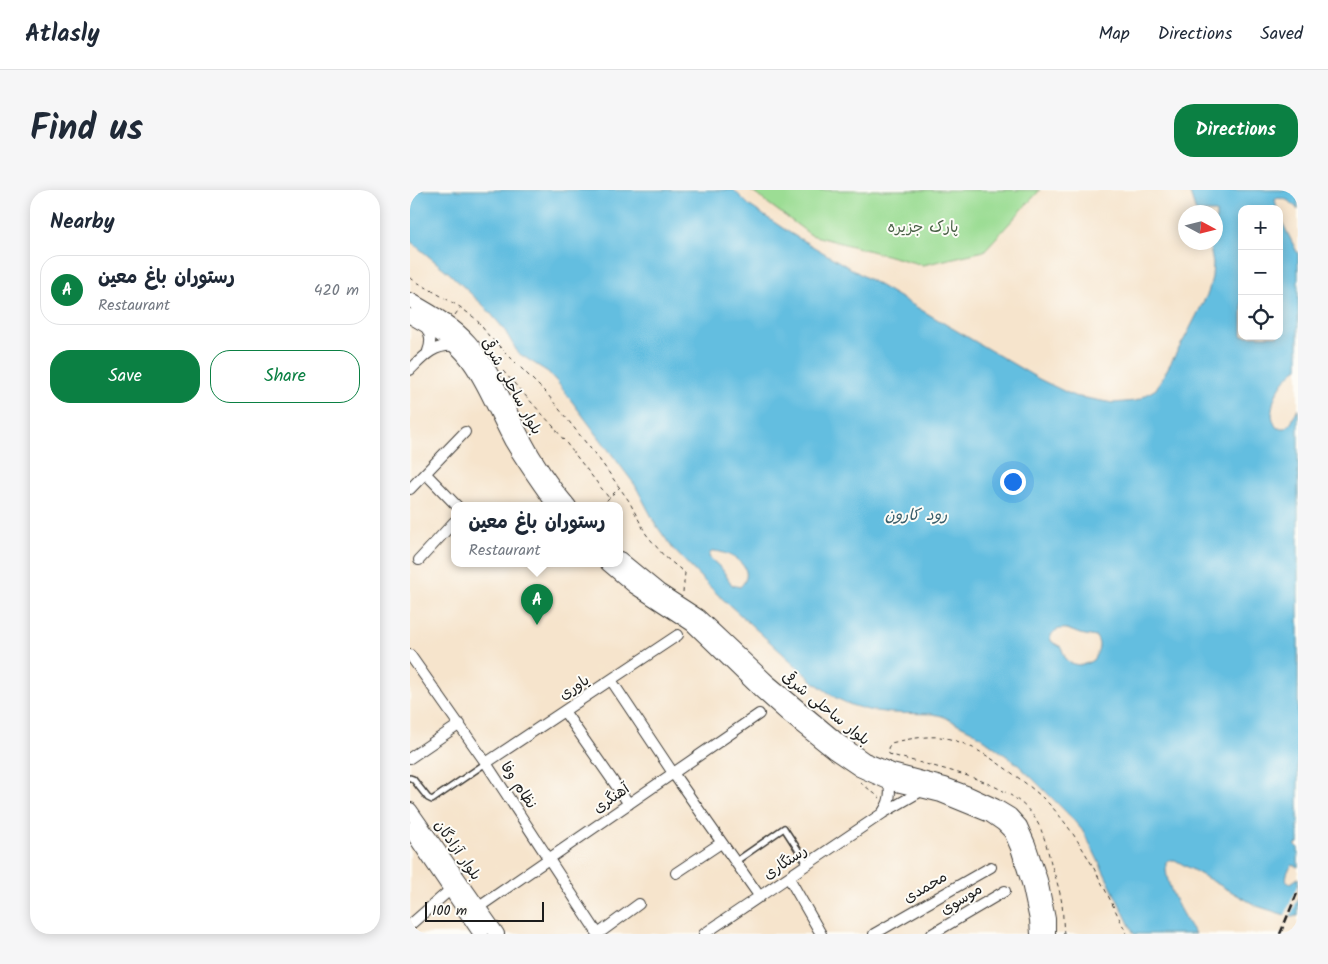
<!DOCTYPE html>
<html lang="en">
<head>
<meta charset="utf-8">
<style>
  :root { --surface:#fff; --page:#f6f6f7; --text:#1f2937; --muted:#747a83; --line:#e0e1e3; --accent:#0b8043 }
  body { margin:0; font-family:Kalam,"Playpen Sans Arabic",sans-serif; background:var(--page); color:var(--text) }
  .controls { position:absolute; right:15px; top:15px; display:grid; overflow:hidden; border-radius:10px; box-shadow:0 2px 12px #0003 }
  .controls button { width:45px; height:45px; display:grid; place-items:center; padding:0; border:0; border-bottom:1px solid var(--line); background:var(--surface); color:var(--text); font:25px sans-serif }
  .compass { position:absolute; left:768px; top:15px; width:45px; height:45px; border-radius:50%; background:var(--surface); box-shadow:0 2px 12px #0003; rotate:97deg }
  .scale { position:absolute; left:15px; bottom:12px; width:119px; box-sizing:border-box; padding-left:5px; border:2px solid #1c1c1c; border-top:0; font-size:14px; line-height:18px; white-space:nowrap; color:#1c1c1c; -webkit-text-stroke:4px #fdfcf7; paint-order:stroke }
  .you { position:absolute; left:602px; top:291px; width:18px; height:18px; margin:-12px; border:4px solid #fff; border-radius:50%; background:#1a73e8; box-shadow:0 0 0 8px #1a73e833 }
  .badge { display:grid; place-items:center; width:32px; height:32px; border-radius:50%; background:var(--accent); color:#fff; font-size:16px; font-weight:700 }
  .pin { position:absolute; translate:-50% -41px; filter:drop-shadow(0 1px 2px #0008) }
  .pin::after { content:''; position:absolute; top:26px; width:18px; height:15px; background:inherit; clip-path:polygon(0 0,100% 0,50% 100%) }
  .popup { position:absolute; left:41px; top:312px; width:172px; height:65px; box-sizing:border-box; display:grid; place-content:center; border-radius:10px; background:var(--surface); filter:drop-shadow(0 1px 4px #0005); font-size:16px; white-space:nowrap; color:var(--muted) }
  .popup b { font-size:19px; color:var(--text) }
  .popup::after { content:''; position:absolute; left:50%; top:100%; margin-left:-10px; border:10px solid transparent; border-top-color:var(--surface) }
  .list { margin:0; padding:0; list-style:none }
  h2 { display:flex; justify-content:space-between; align-items:center; height:65px; margin:0; padding:0 20px; font-size:21px }
  h2 small { font-size:16px; font-weight:400; color:var(--muted) }
  .list li { display:grid; grid-template-columns:32px 1fr auto; gap:15px; align-items:center; box-sizing:border-box; height:70px; margin:0 10px 10px; padding:0 10px; border:1px solid var(--line); border-radius:20px }
  .list b { display:block; font-size:19px; white-space:nowrap }
  .list p { margin:0; font-size:16px; white-space:nowrap; color:var(--muted) }
  .list em { font-size:16px; font-style:normal; color:var(--muted) }
  .actions { display:flex; gap:10px; padding:15px 20px }
  .actions a { flex:1; padding:11px 0; border:1px solid var(--accent); border-radius:20px; text-align:center; font-size:18px; color:var(--accent) }
  .actions .main { background:var(--accent); color:#fff }
  .icon { flex:none; width:28px; height:28px; fill:none; stroke:currentColor; stroke-width:2; stroke-linecap:round; stroke-linejoin:round }
  .map { position:relative; flex:none; width:888px; height:744px; overflow:hidden; border-radius:20px }
  header { display:flex; align-items:center; gap:30px; box-sizing:border-box; height:70px; padding:0 25px; background:var(--surface); border-bottom:1px solid var(--line) }
  header strong { font-size:24px }
  nav { display:flex; gap:28px; margin-inline-start:auto; font-size:18px }
  .intro { display:flex; align-items:center; justify-content:space-between; box-sizing:border-box; height:120px; padding:0 30px }
  h1 { margin:0; font-size:35px }
  .button { padding:12px 22px; border-radius:20px; background:var(--accent); color:#fff; font-size:18px; font-weight:700 }
  main { display:flex; gap:30px; padding:0 30px }
  aside { flex:1; background:var(--surface); border-radius:20px; box-shadow:0 2px 12px #0003 }
  .map>svg:first-child { display:block }
  .green { fill:#9cdd94; stroke:#5c7c58 }
  .water { fill:#63bee0; stroke:#406d7e; fill-rule:evenodd }
  .pier { fill:#f6e4cc }
  .lines { fill:none; stroke-linecap:round; stroke-linejoin:round }
  .service-casing { stroke:#3d3a36; stroke-width:8 }
  .minor-casing { stroke:#3d3a36; stroke-width:12 }
  .secondary-casing { stroke:#3d3a36; stroke-width:16 }
  .path { stroke:#3d3a36; stroke-width:1; stroke-dasharray:4 4; stroke-linecap:butt }
  .service { stroke:#fff; stroke-width:5 }
  .minor { stroke:#fff; stroke-width:10 }
  .secondary { stroke:#fff; stroke-width:14 }
  .rail { stroke:#1c1c1c; stroke-width:2.5; stroke-dasharray:8 4; stroke-linecap:butt }
  .labels { text-anchor:middle; stroke-width:4; stroke-linejoin:round; paint-order:stroke }
  .park-label { font-size:15px; fill:#496046; stroke:#fdfcf7 }
  .street-label { font-size:15px; fill:#1c1c1c; stroke:#fdfcf7 }
  .water-label { font-size:16px; font-style:italic; fill:#385d6a; stroke:#fdfcf7 }
</style>
</head>
<body>
<header>
<strong>Atlasly</strong>
<nav><a>Map</a><a>Directions</a><a>Saved</a></nav>
</header>
<div class="intro"><h1>Find us</h1><a class="button">Directions</a></div>
<main>
<aside>
<h2>Nearby<small></small></h2>
<ul class="list">
<li><span class="badge">A</span><div><b>رستوران باغ معین</b><p>Restaurant</p></div><em>420 m</em></li>
</ul>
<div class="actions"><a class="main">Save</a><a>Share</a></div>
</aside>
<div class="map">
<svg width="888" height="744" viewBox="0 0 888 744">
  <rect width="100%" height="100%" fill="#fdfcf7"/>
  <filter id="ink" filterUnits="userSpaceOnUse"><feTurbulence type="fractalNoise" baseFrequency=".02" numOctaves="2"/><feDisplacementMap in="SourceGraphic" scale="10" xChannelSelector="R" yChannelSelector="G"/><feConvolveMatrix kernelMatrix="1 2 1 2 8 2 1 2 1" color-interpolation-filters="sRGB"/></filter>
  <filter id="wash" filterUnits="userSpaceOnUse"><feTurbulence type="fractalNoise" baseFrequency=".0096" numOctaves="4" result="noise"/><feDisplacementMap in="SourceGraphic" scale="20" xChannelSelector="R" yChannelSelector="G"/><feGaussianBlur stdDeviation="1.12" result="paint"/><feColorMatrix in="noise" values="0 0 0 0 0 0 0 0 0 0 0 0 0 0 0 0 0 1.4 0 .05"/><feComposite in="paint" operator="in"/></filter>
  <g filter="url(#wash)">
    <rect width="100%" height="100%" fill="#f6e4cc"/>
    <path class="green" d="M340,0H630L574,61L513,75L401,45Z"/>
    <path class="water" d="M0,0H324L340,16L380,43L629,189L664,206L703,213L726,211L746,199L777,144L798,103L802,87L803,73L799,53L806,52V22H786L779,0H888V20C883,13 874,6 865,9L867,19H832V146H869V26L888,64V178C871,189 853,219 867,238H876L881,233L888,218V653L885,655L888,658V677L883,675C878,679 875,686 877,692L881,693L888,688V726H878L847,716L765,670H759L756,672C754,694 772,725 785,744H724L680,654L672,640L658,624L623,589L606,573L564,542L532,526L523,524L482,523L458,520L441,515L426,508L405,493L305,402L263,359L246,335L225,295L148,193L138,182L108,163L94,139L75,117L39,83L0,51ZM304,361C321,362 349,379 330,397L322,395L312,379L299,367L300,363ZM657,439L670,444L686,447C692,455 688,462 683,470C674,476 666,477 656,470L651,457L642,452L640,448C643,440 649,438 657,439Z"/>
    <path class="pier" d="M888,694V708L879,729L874,728Z"/>
  </g>
  <g filter="url(#ink)">
    <g class="lines">
      <defs>
        <path id="service" d="M0,588L3,589L18,608L22,610L76,573
          M325,672L374,638L398,675"/>
        <path id="minor" d="M14,135C21,143 22,151 18,161
          M0,180C14,166 24,154 45,156
          M15,283L47,316
          M0,299L55,242
          M9,370L44,332
          M0,465L76,573L188,744
          M201,490L263,583L350,707
          M154,521L219,614
          M0,568L50,534
          M76,573L268,445
          M473,622C480,612 482,603 478,592
          M266,683L311,653
          M379,688L411,744
          M69,717L349,524
          M0,735L41,699
          M188,744L229,714
          M294,744L473,623L513,600
          M464,744L581,677
          M522,744L595,701"/>
        <path id="secondary" d="M0,110C21,122 43,134 59,152C83,179 95,215 112,246C125,271 141,295 159,316
          M0,126C19,137 39,148 53,164C73,187 87,225 102,252C115,274 130,295 145,316
          M210,369L249,401L289,427L358,492L431,553L455,570L482,581L535,595L559,604L585,616L600,625L610,636L618,654L630,690L638,729V744
          M198,374L224,396L282,434L350,500L378,525L424,562L449,579L478,592L531,605L580,625L593,634L601,642L608,658L619,693L627,730L628,744
          M0,620L87,744
          M0,639L71,744"/>
      </defs>
      <use href="#service" class="service-casing"/>
      <use href="#minor" class="minor-casing"/>
      <use href="#secondary" class="secondary-casing"/>
      <path class="path" d="M0,88L50,117L66,129L79,146L138,205L192,273L219,311L236,344L254,366L275,383L273,402
        M45,125L50,118
        M93,181L143,236L199,308
        M191,316L210,297
        M450,592L470,608
        M654,744C653,734 653,723 652,714C650,700 645,686 641,673C637,658 634,643 626,630C601,588 522,578 479,564L478,558L481,553C498,549 513,546 530,547C552,550 574,563 592,576C609,588 627,601 642,617C675,654 695,700 717,744"/>
      <use href="#service" class="service"/>
      <use href="#minor" class="minor"/>
      <use href="#secondary" class="secondary"/>
      <path class="rail" d="M870,744L888,701"/>
    </g>
  </g>
  <g class="labels">
    <g class="park-label">
      <text x="513" y="42">پارک جزیره</text>
    </g>
    <g class="street-label">
      <text transform="translate(102 196) rotate(61)" y="5">بلوار ساحلی شرقی</text>
      <text transform="translate(164 497) rotate(-33)" y="5">یاوری</text>
      <text transform="translate(416 518) rotate(39)" y="5">بلوار ساحلی شرقی</text>
      <text transform="translate(109 595) rotate(57)" y="5">نظام وفا</text>
      <text transform="translate(201 608) rotate(-35)" y="5">آهنگری</text>
      <text transform="translate(48 660) rotate(55)" y="5">بلوار آزادگان</text>
      <text transform="translate(375 672) rotate(-34)" y="5">رستگاری</text>
      <text transform="translate(515 697) rotate(-30)" y="5">محمدی</text>
      <text transform="translate(551 709) rotate(-31)" y="5">موسوی</text>
    </g>
    <g class="water-label">
      <text x="506" y="330">رود کارون</text>
    </g>
  </g>
</svg>
<div class="controls">
<button>+</button>
<button>−</button>
<button><svg class="icon" aria-label="locate" viewBox="0 0 24 24"><circle cx="12" cy="12" r="6"/><path d="M12 2v4M12 18v4M2 12h4M18 12h4"/></svg></button>
</div>
<svg class="compass" viewBox="-18 -18 36 36"><path d="M0-13l5 13h-10z" fill="#e53935"/><path d="M0 13l5-13h-10z" fill="#747a83"/></svg>
<div class="scale">100 m</div>
<div class="you"></div>
<div class="pin badge" style="left:127px;top:435px">A</div>
<div class="popup"><b>رستوران باغ معین</b>Restaurant</div>
</div>
</main>
</body>
</html>
